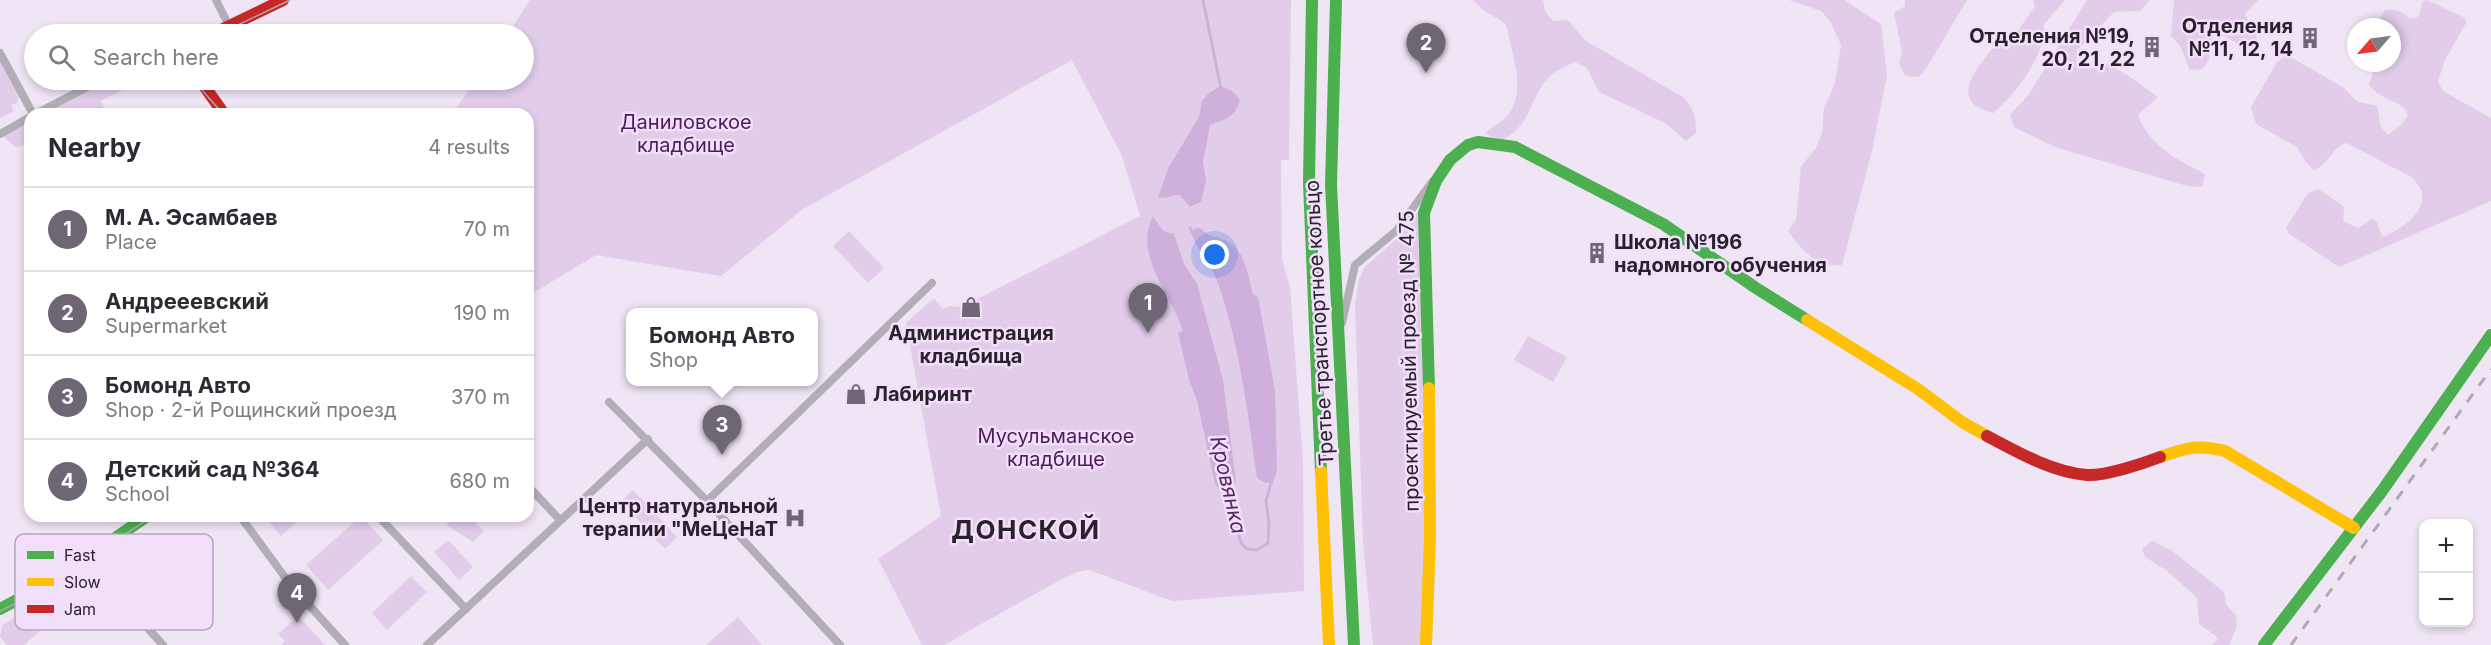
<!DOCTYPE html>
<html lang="en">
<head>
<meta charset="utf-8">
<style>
  :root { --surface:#fff; --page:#f2f2f3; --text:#2b2b33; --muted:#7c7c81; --line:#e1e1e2; --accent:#6e6672 }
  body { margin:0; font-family:Inter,sans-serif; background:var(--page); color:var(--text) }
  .controls { position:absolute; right:18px; bottom:18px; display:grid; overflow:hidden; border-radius:12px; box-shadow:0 3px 9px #0003 }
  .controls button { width:54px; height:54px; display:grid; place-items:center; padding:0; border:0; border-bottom:2px solid var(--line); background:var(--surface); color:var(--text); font:30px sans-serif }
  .compass { position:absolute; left:2347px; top:18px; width:54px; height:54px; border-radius:50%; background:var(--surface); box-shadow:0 3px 9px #0003; rotate:242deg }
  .you { position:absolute; left:1215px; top:255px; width:21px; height:21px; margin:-15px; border:4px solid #fff; border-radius:50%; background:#1a73e8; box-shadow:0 0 0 9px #1a73e833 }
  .badge { display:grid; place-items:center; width:39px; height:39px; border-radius:50%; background:var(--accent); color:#fff; font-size:20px; font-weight:700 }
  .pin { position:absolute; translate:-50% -50px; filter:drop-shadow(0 2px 3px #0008) }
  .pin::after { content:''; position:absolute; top:32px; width:21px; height:18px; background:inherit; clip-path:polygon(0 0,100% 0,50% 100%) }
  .popup { position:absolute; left:626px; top:308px; width:192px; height:78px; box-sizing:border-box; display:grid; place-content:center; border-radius:12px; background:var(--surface); filter:drop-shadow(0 2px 4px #0005); font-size:20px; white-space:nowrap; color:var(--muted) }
  .popup b { font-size:22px; color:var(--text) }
  .popup::after { content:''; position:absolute; left:50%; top:100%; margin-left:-12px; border:12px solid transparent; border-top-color:var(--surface) }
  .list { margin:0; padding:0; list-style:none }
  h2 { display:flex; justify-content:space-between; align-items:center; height:78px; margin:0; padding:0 24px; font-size:26px }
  h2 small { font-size:20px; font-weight:400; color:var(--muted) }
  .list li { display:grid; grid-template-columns:39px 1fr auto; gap:18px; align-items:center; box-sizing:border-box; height:84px; padding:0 24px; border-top:2px solid var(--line) }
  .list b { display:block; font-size:22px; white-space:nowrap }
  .list p { margin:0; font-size:20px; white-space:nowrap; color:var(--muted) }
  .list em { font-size:20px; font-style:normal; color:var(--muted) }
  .icon { flex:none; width:33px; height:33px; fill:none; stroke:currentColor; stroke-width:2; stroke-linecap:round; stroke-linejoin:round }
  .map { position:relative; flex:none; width:2491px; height:645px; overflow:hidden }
  .search { position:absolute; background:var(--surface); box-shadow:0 3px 9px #0003; left:24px; top:24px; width:510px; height:66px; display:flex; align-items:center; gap:15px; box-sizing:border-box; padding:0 21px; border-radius:33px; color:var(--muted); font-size:22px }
  .panel { position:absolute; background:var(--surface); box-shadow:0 3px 9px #0003; left:24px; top:108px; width:510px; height:414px; border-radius:18px }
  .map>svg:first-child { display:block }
  .green { fill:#e1ccea }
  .water { fill:#cfb0db }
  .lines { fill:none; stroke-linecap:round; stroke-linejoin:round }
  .stream { stroke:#cfb0db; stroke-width:3 }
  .street { stroke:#b3aeb5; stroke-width:8 }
  .fast { stroke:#4caf50; stroke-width:12 }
  .slow { stroke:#ffc107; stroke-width:12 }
  .jam { stroke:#c62828; stroke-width:12 }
  .tram { stroke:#aeaab1; stroke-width:1.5 }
  .rail { stroke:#aeaab1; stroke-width:3; stroke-dasharray:10 10; stroke-linecap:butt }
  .labels { text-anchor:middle; stroke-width:5; stroke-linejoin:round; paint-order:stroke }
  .poi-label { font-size:20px; font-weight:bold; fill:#29222c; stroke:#f2dffa; text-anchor:end }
  .park-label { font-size:20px; fill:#4d1c5d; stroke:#f2dffa }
  .street-label { font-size:20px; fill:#29222c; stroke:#f2dffa }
  .water-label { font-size:21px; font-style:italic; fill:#582768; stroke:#f2dffa }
  .district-label { font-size:26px; font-weight:bold; letter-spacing:1.5px; fill:#29222c; stroke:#f2dffa }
  .key { fill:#f2dffa; stroke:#b6a6bc; stroke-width:1.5 }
  .key-label { font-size:16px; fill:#29222c }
</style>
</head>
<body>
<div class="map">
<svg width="2491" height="645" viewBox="0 0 2491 645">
  <rect width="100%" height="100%" fill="#efe5f4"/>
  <path class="green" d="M530,0H1291L1289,160H1281L1282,259L1290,287L1303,462L1304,591L1172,601L1089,570L1077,572L1060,580L944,645H922L878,559L941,516L906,323L934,298L942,309L949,306L962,307L1140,216L1122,156L1072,60L803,209L721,276L596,255L528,296V114H452L476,80H524V34H508Z
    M1473,0H1543L1545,11L1553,21L1568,20L1586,41L1683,97C1694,108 1696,117 1696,133L1686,141L1665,123L1599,92L1587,68L1575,62C1566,66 1557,70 1550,76C1528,98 1534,123 1502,140L1485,134C1492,125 1503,123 1510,112C1526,88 1511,50 1506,24L1483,10Z
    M1789,0H1844L1881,24L1887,75L1872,151L1842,265C1817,267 1802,251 1788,231L1796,220L1801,167L1817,146L1822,133L1824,108L1835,83L1841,45L1830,21L1821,11Z
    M1905,0H1967L1927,67L1919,77L1905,76L1899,64L1902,51L1894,13L1905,6Z
    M2033,0H2065L2044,24C2045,57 2018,90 1994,113C1955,105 1967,79 1986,57C1990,52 1994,45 1999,42C2002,39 2008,39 2013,38L2035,6Z
    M2087,0H2150L2140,11L2114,12L2077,50L2076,64L2089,69C2094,67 2099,63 2103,63C2113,63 2148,90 2158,97L2138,115C2149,146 2178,160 2205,174L2202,187L2187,186L2055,147L2014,127L2010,115L2029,94Z
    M2174,0H2258L2245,14L2257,38L2251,51L2215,31C2209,47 2214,53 2203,69L2190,70C2183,56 2184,47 2171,36Z
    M2427,0L2465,18L2466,23L2445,60L2438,81L2443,91L2491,118V201L2339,267L2288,233L2286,228L2308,193L2318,189L2342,205L2344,209L2343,221L2358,228L2372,219L2377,222L2382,237C2398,232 2425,214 2422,194C2422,188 2416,183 2413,178L2347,143C2330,147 2333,162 2314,170L2306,162L2297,147L2256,124L2251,107L2277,62L2287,55L2344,88L2356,101L2377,106L2381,127L2388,135L2401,125L2408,115C2403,98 2379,102 2369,84L2376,63H2392V27H2381L2379,20L2385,10C2396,8 2402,12 2410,18H2416L2420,14L2422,2Z
    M0,61L19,97L16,104H11L14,111L0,118Z
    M108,80H143L101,101L107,114H42Z
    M30,120V142L16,148L2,135Z
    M1429,197L1435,577L1431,645H1373L1363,543L1355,303L1359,279L1365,267L1401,235Z
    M849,231L884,268L868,283L833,246Z
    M1528,336L1567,357L1553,382L1514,360Z
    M633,490L677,537L665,549L621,502Z
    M264,516H303L281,536Z
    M361,516L383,540L328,590L306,565Z
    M456,516H469L484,531L473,542L446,525Z
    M448,540L473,567L459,580L434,552Z
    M2152,541L2171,550L2224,592L2226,604L2236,616L2237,626L2229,645H2212L2218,640L2216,636L2199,624L2197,599L2194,595L2166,570L2145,557L2142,549Z
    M411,576L427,592L387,630L372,613Z
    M61,585L74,600L24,645H7L0,637L2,626Z
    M298,616L325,645H281L285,641L278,634Z
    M738,617L762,645H706Z"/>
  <path class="water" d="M1221,86L1232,91L1240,100C1233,120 1228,117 1210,125L1203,162L1206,181L1201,202L1190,207L1180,195C1172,194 1166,200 1158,197L1169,167L1199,117L1202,101L1209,93Z
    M1153,216L1163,231L1174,234L1184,264L1197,284L1223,380L1236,482L1229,490H1221L1215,484L1197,400L1189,380L1178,333L1183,331C1171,293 1133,256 1153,216Z
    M1195,228H1200C1212,239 1213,235 1225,240C1245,248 1248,276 1253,294L1258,297L1275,391L1277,471L1273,482L1265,483L1257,478C1248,413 1240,348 1219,286C1213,267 1200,251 1192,232Z"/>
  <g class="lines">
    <path class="stream" d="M1203,0L1221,89
      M1190,228L1201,250
      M1225,487L1241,543L1247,549L1257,550L1268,543L1269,522L1266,501L1272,480"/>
    <path class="street" d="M216,0L229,26
      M0,53L33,114
      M35,114L101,80
      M0,134L30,117
      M1342,323L1355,265L1396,231L1432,182
      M609,402L707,501L840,645
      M528,486L560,520
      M707,501L932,283
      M240,516L290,584L345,645
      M378,516L466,609
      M85,559L163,645
      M427,645L648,439"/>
    <path class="fast" d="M1312,0L1309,183L1321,471
      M1336,0L1331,185L1354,645
      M1429,388L1424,213L1436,181L1450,160L1468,145L1478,142L1515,147L1663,224L1756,288L1807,320
      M0,609L58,578L147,516
      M2264,645L2382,491L2491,335"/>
    <path class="slow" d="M1807,320L1918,389L1962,422L1987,436
      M2160,457C2187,448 2196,444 2225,451L2354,528
      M1321,471L1329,645
      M1426,645L1430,537L1429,388"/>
    <path class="jam" d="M213,34L283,0
      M200,80L224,114
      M1987,436C2017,452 2052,472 2087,475C2105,476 2142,464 2160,457"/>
    <path class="tram" d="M219,34L290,0
      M196,80L202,90L223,114
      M0,611L34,594L153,516"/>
    <path class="rail" d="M2291,645L2491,369"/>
  </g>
  <defs>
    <symbol id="building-bare" viewBox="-9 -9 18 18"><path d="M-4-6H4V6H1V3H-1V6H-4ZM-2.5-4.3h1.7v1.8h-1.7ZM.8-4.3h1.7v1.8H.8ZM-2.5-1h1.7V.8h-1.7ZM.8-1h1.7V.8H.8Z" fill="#6e6672" stroke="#f2dffa" stroke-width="2.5" paint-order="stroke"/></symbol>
    <symbol id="shop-bare" viewBox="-9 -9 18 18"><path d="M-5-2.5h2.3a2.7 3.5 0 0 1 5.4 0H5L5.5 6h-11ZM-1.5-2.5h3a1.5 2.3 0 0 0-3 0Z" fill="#6e6672" stroke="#f2dffa" stroke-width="2.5" paint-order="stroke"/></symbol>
    <symbol id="hospital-bare" viewBox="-9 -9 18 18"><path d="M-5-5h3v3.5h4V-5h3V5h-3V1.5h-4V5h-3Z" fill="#6e6672" stroke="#f2dffa" stroke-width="2.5" paint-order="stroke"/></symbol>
  </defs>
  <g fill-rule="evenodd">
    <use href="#building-bare" x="2295" y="23" width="30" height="30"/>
    <use href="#building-bare" x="2137" y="32" width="30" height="30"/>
    <use href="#building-bare" x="1582" y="238" width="30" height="30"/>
    <use href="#shop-bare" x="956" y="292" width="30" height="30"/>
    <use href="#shop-bare" x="841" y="379" width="30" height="30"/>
    <use href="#hospital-bare" x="780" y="503" width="30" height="30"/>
  </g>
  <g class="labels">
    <g class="poi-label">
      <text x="2293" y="33">Отделения<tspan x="2293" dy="23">№11, 12, 14</tspan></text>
      <text x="2135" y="43">Отделения №19,<tspan x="2135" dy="23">20, 21, 22</tspan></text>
      <text x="1614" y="249" text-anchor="start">Школа №196<tspan x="1614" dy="23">надомного обучения</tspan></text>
      <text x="971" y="340" text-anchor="middle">Администрация<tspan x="971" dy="23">кладбища</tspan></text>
      <text x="873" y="401" text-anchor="start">Лабиринт</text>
      <text x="778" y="513">Центр натуральной<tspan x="778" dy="23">терапии "МеЦеНаТ</tspan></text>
    </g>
    <g class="park-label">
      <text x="686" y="129">Даниловское<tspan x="686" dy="23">кладбище</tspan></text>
      <text x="1056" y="443">Мусульманское<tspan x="1056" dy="23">кладбище</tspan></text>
    </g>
    <g class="street-label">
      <text transform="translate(1319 323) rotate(-93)" y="7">Третье транспортное кольцо</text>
      <text transform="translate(1409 361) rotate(-91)" y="7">проектируемый проезд № 475</text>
    </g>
    <g class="water-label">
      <text transform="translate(1228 485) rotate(77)" y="7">Кровянка</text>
    </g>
    <g class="district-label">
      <text x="1026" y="539">ДОНСКОЙ</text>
    </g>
  </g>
  <rect x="15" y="534" width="198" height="96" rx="9" class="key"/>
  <rect x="27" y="551" width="27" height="8" fill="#4caf50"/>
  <rect x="27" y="578" width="27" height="8" fill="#ffc107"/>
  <rect x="27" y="605" width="27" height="8" fill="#c62828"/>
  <g class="key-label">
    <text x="64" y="561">Fast</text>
    <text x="64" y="588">Slow</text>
    <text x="64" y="615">Jam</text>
  </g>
</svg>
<div class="controls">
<button>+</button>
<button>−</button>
</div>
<svg class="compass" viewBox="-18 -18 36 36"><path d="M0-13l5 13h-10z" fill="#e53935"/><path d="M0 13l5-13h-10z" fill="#7c7c81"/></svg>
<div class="you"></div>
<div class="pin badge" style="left:1148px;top:333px">1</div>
<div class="pin badge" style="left:1426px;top:73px">2</div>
<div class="pin badge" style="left:722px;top:455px">3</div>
<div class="popup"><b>Бомонд Авто</b>Shop</div>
<div class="pin badge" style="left:297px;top:623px">4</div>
<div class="search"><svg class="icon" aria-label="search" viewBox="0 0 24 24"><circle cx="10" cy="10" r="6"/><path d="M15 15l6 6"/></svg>Search here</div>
<section class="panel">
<h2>Nearby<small>4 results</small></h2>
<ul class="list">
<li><span class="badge">1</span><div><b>М. А. Эсамбаев</b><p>Place</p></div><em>70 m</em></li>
<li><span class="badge">2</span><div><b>Андрееевский</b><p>Supermarket</p></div><em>190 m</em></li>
<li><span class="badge">3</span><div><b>Бомонд Авто</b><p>Shop · 2-й Рощинский проезд</p></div><em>370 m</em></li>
<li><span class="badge">4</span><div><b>Детский сад №364</b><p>School</p></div><em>680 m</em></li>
</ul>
</section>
</div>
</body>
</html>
